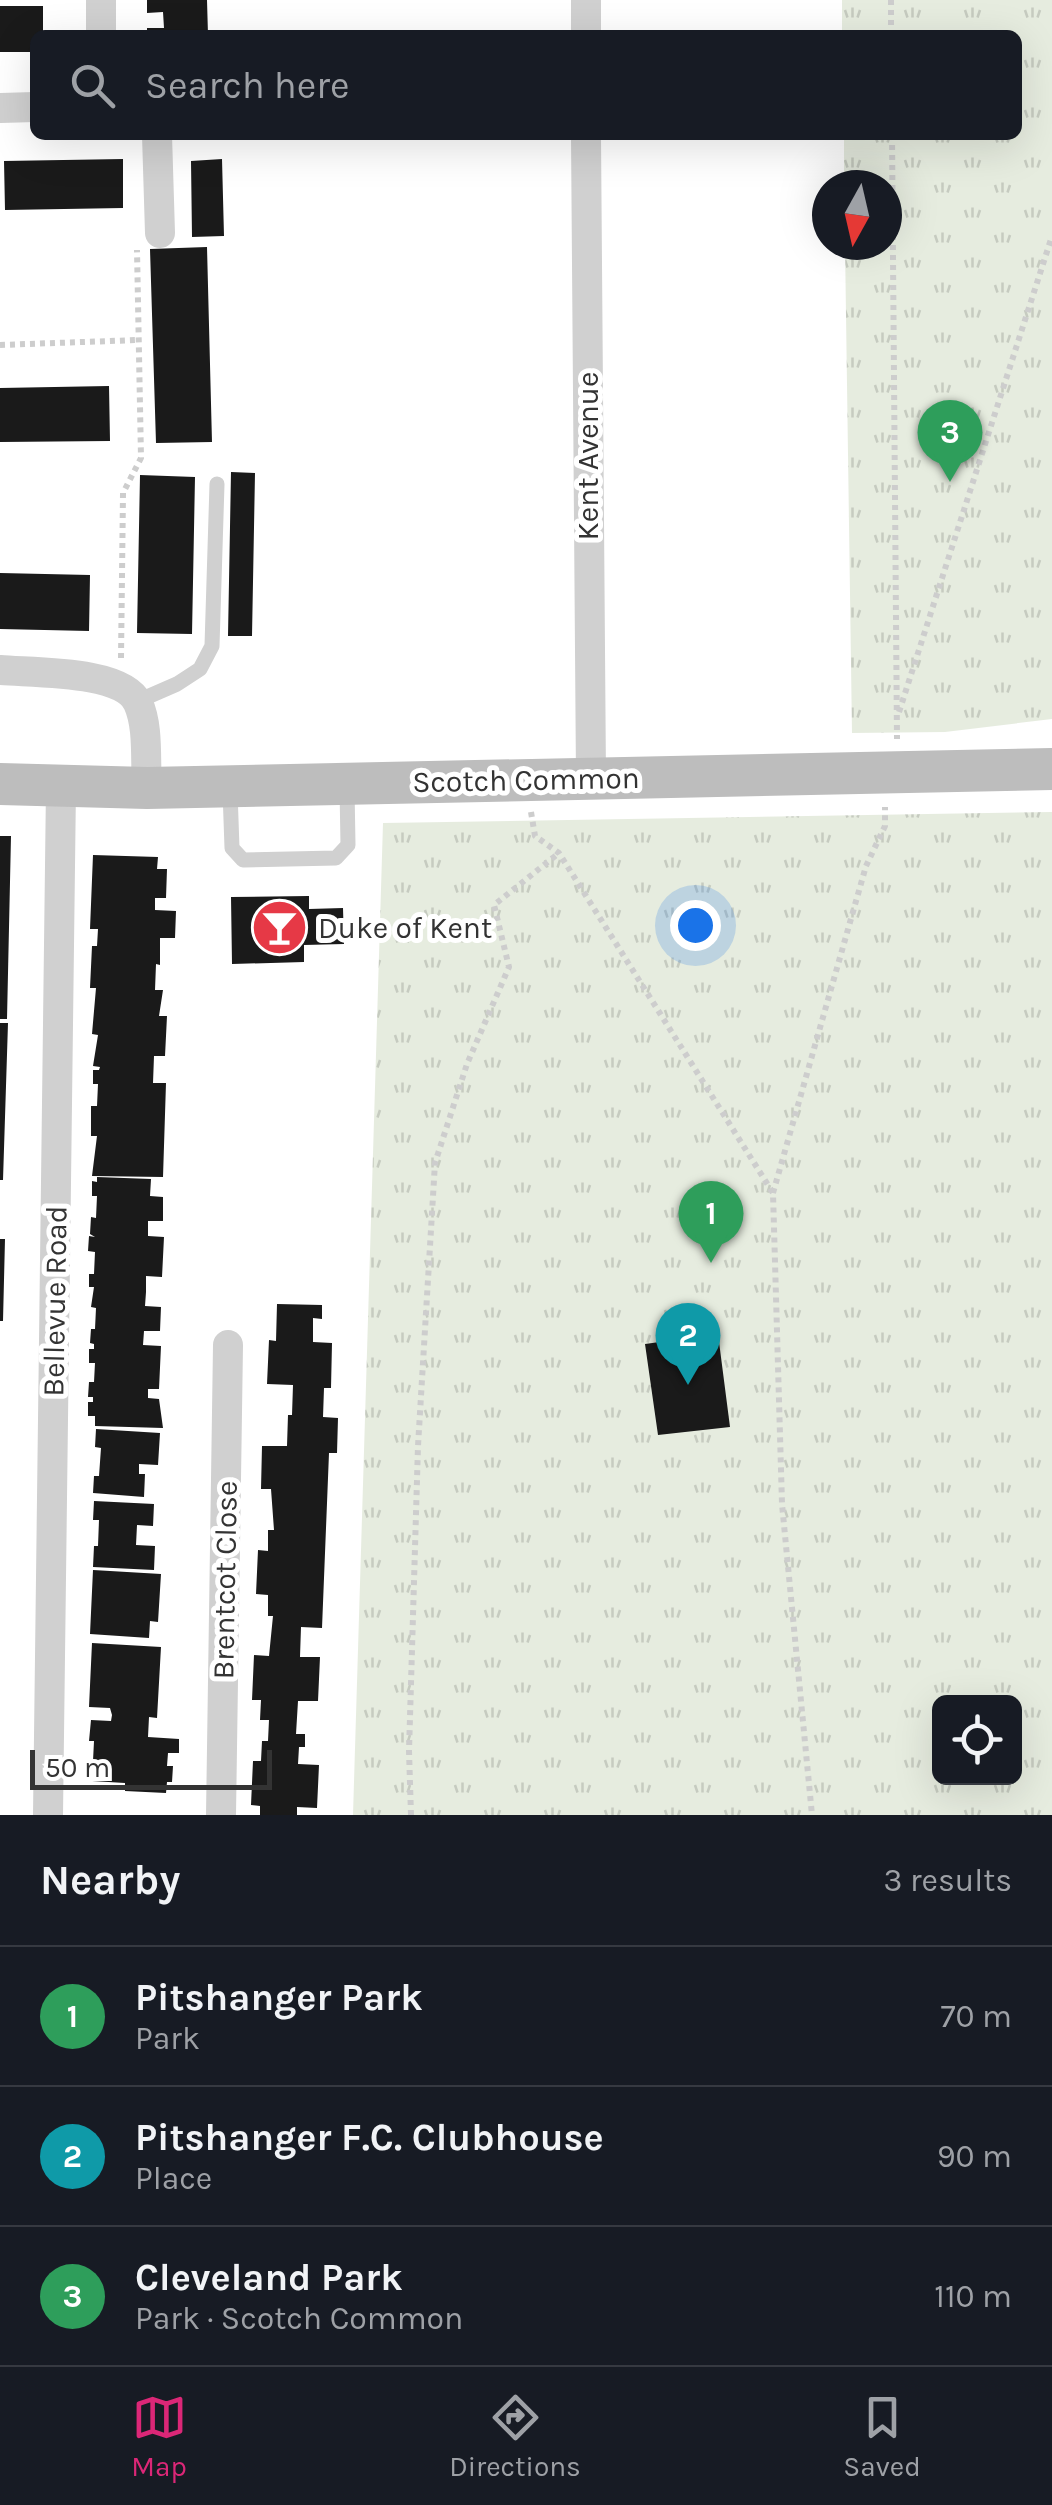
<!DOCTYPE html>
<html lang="en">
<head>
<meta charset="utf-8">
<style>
  :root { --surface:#171b24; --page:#242831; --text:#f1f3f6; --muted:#9ea1a6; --line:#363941; --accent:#db2777 }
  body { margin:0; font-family:Karla,sans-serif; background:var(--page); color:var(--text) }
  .controls { position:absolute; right:30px; bottom:30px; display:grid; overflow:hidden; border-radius:15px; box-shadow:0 10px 40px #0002 }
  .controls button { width:90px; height:90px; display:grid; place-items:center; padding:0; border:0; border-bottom:2px solid var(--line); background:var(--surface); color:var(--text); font:50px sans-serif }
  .compass { position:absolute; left:812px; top:170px; width:90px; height:90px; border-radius:50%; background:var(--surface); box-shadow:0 10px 40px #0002; rotate:188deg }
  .scale { position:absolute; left:30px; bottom:25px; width:242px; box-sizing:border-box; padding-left:10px; border:5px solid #333; border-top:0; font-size:28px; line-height:35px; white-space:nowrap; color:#333; -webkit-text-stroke:8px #fff; paint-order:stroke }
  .you { position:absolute; left:695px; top:925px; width:35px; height:35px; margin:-25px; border:8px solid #fff; border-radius:50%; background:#1a73e8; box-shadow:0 0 0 15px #1a73e833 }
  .badge { display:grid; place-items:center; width:65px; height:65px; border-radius:50%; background:var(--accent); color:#fff; font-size:32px; font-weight:700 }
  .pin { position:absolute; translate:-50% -82px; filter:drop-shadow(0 2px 5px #0008) }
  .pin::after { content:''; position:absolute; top:52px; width:35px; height:30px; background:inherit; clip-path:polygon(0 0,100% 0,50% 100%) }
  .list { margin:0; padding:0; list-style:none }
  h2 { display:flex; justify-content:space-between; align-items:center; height:130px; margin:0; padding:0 40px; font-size:42px }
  h2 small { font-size:32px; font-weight:400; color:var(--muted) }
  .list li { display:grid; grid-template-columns:65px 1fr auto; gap:30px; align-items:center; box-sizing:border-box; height:140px; padding:0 40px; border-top:2px solid var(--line) }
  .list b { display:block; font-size:38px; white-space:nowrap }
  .list p { margin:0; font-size:32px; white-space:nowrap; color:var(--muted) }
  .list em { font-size:32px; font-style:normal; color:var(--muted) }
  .icon { flex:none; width:55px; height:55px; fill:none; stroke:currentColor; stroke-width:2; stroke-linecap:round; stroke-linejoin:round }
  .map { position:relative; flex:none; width:1052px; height:1815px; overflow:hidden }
  .search { position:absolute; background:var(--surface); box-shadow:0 10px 40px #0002; left:30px; right:30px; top:30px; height:110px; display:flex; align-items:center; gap:25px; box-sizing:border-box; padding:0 35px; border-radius:15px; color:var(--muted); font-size:38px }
  .sheet { height:550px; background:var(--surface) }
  nav { display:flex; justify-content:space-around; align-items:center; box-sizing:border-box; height:140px; border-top:2px solid var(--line); background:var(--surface); font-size:28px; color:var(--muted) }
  nav a { display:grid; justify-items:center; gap:5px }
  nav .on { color:var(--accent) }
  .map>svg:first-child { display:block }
  .park { fill:url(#park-tufts); fill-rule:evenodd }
  .building { fill:#1a1a1a }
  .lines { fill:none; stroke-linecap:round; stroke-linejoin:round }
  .path { stroke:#cdcdcd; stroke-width:6; stroke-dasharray:5 5; stroke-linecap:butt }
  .service { stroke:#d0d0d0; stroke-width:15 }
  .minor { stroke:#d0d0d0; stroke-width:30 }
  .secondary { stroke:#bdbdbd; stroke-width:42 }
  .labels { text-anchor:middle; stroke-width:10; stroke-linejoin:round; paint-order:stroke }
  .street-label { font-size:30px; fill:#333; stroke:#fff }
  .poi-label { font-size:30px; fill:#333; stroke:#fff; text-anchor:start }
</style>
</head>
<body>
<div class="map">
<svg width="1052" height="1815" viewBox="0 0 1052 1815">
  <defs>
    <pattern id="park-tufts" width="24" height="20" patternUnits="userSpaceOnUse" patternTransform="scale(2.5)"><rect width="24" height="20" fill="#e6ecdf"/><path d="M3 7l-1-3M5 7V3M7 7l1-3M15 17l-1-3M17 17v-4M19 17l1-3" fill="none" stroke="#c6cbc0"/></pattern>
  </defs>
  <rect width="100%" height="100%" fill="#fff"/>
  <path class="park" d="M842,0H1052V719L945,732L852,733L845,245H887V185H844V135H1017V35H842Z
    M1052,812V1815H353L383,823ZM940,1702H1014V1778H940Z"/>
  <path class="building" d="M147,0H207L208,35H147V28H164L163,12L147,13Z
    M0,6H43V35H35V52H0Z
    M123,159V208L5,210L4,161Z
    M222,159L224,236L192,237L191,161Z
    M207,247L212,442L156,443L150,249Z
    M109,386L110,441L0,442V388Z
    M231,472L255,473L252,636H228Z
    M140,475L195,477L192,634L137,633Z
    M0,573L90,575L89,631L0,629Z
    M0,836H11L7,1019H0Z
    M93,855L158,857L157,869H167L166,898H155V910L176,911L175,938H160V965L156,964L155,990H163L159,1016H167L165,1056H154L153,1083H166L163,1177L92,1176L97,1136H91V1106H97L98,1084H93V1070H99L100,1067L93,1066L98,1035L92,1034L96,988H90L92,946H97L98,929H90Z
    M309,896V909L343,908L344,944L304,945V962L232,964L231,897Z
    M0,1023H8L3,1180H0Z
    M97,1177L151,1179L150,1196L163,1197V1221H148V1236L164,1237L162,1277L146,1276V1292L145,1306L161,1307L160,1331H144L143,1345L161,1346L159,1389H148V1398L159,1399L163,1428L95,1426V1416H88V1402H93V1397H88L89,1382H94L95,1363H89V1349H94V1344L90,1343L91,1329H95L96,1308L91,1307L94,1287H89V1274H94L95,1252L88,1251L89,1236L95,1237L90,1234L91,1217L96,1218L97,1196H92V1181L97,1182Z
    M0,1239H5L3,1321H0Z
    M277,1304L322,1305V1319L313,1318V1342L332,1343L331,1388H324L323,1417L338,1418L337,1453H329L322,1628L301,1627L300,1657H320L318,1701H298L296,1734H305V1747H299L298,1764L319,1765L317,1808L297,1807V1815H260V1806L251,1805L253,1761H261L262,1741H268L269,1720H260L261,1700H252L254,1655L269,1656L273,1616H268V1595L256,1594L258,1550L268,1551V1530H274L271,1489H261L262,1446H287L288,1415H292L293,1385L267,1384L269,1340L276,1341Z
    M718,1334L730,1427L658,1435L645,1344Z
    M96,1429L160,1433L158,1465L139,1464V1474H145L144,1497L93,1493L94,1476H99L101,1448L95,1447Z
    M94,1501L154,1504L153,1526L137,1525L136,1545L155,1546L154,1570L93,1567L94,1546H98L99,1520H93Z
    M93,1570L161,1574L158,1622L150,1621L149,1638L90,1634Z
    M92,1643L161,1647L157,1718L149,1717L148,1737L179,1739V1753H168L167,1766H173L172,1782H167L166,1793L125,1791V1783L92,1781V1775H87V1761H93L94,1741H89L91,1720L111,1721L112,1715L110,1708L89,1707Z"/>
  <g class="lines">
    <path class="path" d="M891,0V35
      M892,135L897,739
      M0,345L138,340
      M121,658L123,493L141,458L137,250
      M899,712L1052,236
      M531,812L535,836L559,853L773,1193L782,1504L812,1815
      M773,1193L866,866L885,826V807
      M411,1815L409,1751L418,1446L435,1163L467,1064L509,967L494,905L559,853"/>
    <path class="service" d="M138,701L177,684L200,669L212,646L217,484
      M230,791L232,848L243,860L336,858L348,845L347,788"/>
    <path class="minor" d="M586,0V35
      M101,35V0
      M0,108L35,107
      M157,135L160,233
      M586,135L591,778
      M0,670C33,673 123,670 138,703C149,727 145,761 147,788
      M48,1815L61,787
      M221,1815L228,1345"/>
    <path class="secondary" d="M0,784L147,788L1052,769"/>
  </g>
  <defs>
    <symbol id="bar-disc" viewBox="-11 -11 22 22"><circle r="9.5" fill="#e63946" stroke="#fff"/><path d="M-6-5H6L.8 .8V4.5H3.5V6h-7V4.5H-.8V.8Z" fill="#fff"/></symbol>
  </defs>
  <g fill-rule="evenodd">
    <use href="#bar-disc" x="248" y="896" width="63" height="63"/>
  </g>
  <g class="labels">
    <g class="street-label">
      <text transform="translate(588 456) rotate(-90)" y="10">Kent Avenue</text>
      <text transform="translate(526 780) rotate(-1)" y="10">Scotch Common</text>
      <text transform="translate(55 1301) rotate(-89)" y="10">Bellevue Road</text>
      <text transform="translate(225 1580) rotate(-89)" y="10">Brentcot Close</text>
    </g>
    <g class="poi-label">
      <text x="318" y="938">Duke of Kent</text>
    </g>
  </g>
</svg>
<div class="controls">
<button><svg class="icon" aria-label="locate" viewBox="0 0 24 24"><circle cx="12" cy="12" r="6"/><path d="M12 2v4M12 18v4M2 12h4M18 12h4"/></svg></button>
</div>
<svg class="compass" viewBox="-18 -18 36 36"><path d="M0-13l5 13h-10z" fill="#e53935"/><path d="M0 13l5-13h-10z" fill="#9ea1a6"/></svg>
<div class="scale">50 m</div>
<div class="you"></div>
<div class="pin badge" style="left:711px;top:1263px;background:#2e9e5b">1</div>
<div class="pin badge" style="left:688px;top:1385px;background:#0f9aa8">2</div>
<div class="pin badge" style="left:950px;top:482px;background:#2e9e5b">3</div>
<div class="search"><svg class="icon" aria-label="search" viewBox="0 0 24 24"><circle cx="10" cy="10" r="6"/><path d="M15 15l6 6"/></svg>Search here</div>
</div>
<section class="sheet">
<h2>Nearby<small>3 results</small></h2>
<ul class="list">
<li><span class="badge" style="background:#2e9e5b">1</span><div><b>Pitshanger Park</b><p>Park</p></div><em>70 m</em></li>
<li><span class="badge" style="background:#0f9aa8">2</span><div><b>Pitshanger F.C. Clubhouse</b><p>Place</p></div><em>90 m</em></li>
<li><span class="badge" style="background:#2e9e5b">3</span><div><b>Cleveland Park</b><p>Park · Scotch Common</p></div><em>110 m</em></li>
</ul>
</section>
<nav>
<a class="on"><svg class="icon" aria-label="map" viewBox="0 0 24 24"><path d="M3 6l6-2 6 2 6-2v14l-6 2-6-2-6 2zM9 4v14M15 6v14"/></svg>Map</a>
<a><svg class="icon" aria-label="directions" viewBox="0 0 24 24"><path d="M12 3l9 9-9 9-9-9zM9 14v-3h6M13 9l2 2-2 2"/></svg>Directions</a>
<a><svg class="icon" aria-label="saved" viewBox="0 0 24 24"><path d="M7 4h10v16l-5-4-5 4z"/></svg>Saved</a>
</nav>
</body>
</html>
